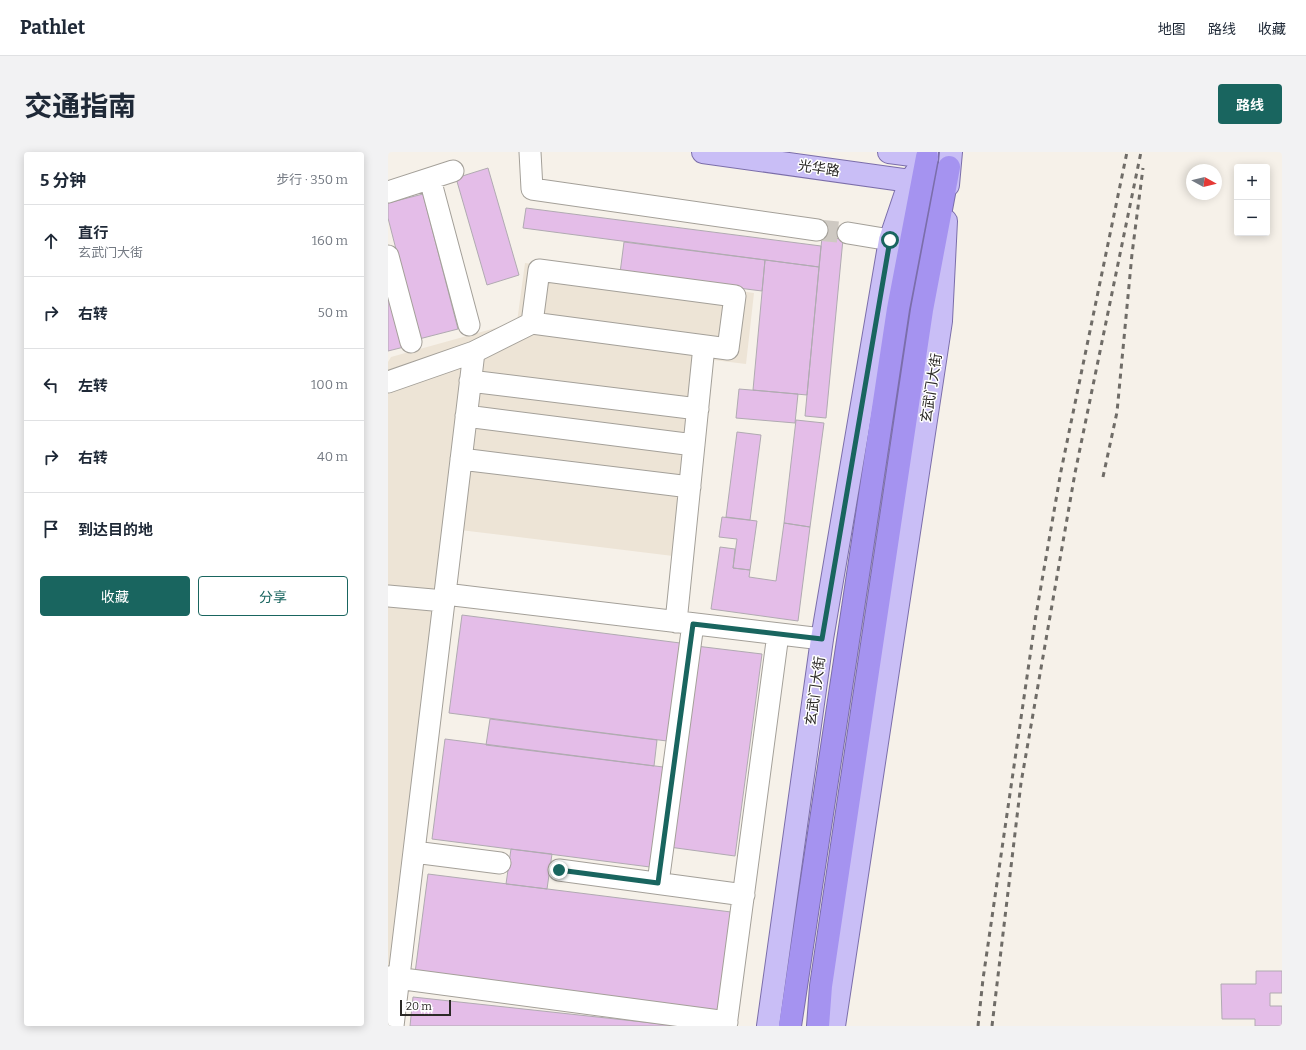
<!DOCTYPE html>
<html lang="zh">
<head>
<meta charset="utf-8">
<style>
  :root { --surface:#fff; --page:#f2f2f3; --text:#1f2937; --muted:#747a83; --line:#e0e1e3; --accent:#19655f }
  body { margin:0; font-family:Bitter,"Noto Sans SC",serif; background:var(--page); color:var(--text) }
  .controls { position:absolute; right:12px; top:12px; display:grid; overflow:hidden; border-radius:4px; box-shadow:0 2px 10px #0003 }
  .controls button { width:36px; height:36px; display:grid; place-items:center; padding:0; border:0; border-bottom:1px solid var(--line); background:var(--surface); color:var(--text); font:20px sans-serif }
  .compass { position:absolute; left:798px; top:12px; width:36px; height:36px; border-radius:50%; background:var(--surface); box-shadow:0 2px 10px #0003; rotate:98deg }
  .scale { position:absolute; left:12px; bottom:10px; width:51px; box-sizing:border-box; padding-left:4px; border:2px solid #2c2a27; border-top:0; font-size:11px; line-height:14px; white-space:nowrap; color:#2c2a27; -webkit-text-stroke:3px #fff; paint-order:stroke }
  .stop { position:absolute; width:12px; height:12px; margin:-9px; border:3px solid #19655f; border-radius:50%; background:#fff }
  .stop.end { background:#19655f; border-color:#fff; box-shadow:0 1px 4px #0008 }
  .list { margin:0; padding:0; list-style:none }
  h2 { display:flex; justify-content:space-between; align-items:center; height:52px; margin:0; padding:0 16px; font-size:17px }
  h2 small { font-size:13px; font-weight:400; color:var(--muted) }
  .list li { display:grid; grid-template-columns:26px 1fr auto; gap:12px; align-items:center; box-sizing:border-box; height:72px; padding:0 16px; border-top:1px solid var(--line) }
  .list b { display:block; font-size:15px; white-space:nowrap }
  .list p { margin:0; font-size:13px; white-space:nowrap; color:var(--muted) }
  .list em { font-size:13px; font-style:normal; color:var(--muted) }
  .actions { display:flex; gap:8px; padding:12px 16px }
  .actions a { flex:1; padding:9px 0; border:1px solid var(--accent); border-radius:4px; text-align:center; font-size:14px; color:var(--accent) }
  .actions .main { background:var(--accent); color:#fff }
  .icon { flex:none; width:22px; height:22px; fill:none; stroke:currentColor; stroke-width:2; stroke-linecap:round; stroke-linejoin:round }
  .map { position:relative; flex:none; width:894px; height:874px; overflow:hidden; border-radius:4px }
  header { display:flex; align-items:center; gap:24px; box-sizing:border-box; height:56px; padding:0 20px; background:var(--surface); border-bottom:1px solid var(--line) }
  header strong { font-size:19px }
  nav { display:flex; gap:22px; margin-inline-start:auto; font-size:14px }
  .intro { display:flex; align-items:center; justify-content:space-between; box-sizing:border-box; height:96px; padding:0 24px }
  h1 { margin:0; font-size:28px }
  .button { padding:10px 18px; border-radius:4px; background:var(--accent); color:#fff; font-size:14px; font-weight:700 }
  main { display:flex; gap:24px; padding:0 24px }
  aside { flex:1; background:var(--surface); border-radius:4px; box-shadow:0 2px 10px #0003 }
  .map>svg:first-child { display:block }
  .built { fill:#ede4d6 }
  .building { fill:#e4bde8; stroke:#b0aab1 }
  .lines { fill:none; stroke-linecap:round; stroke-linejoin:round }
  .minor-tunnel { stroke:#cec9c2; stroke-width:21; stroke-dasharray:21 10; stroke-linecap:butt }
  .minor-casing { stroke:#a4a099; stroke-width:23 }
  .major-casing { stroke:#7b6eaa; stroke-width:24 }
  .highway-casing { stroke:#7b6eaa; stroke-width:24 }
  .minor { stroke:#fff; stroke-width:21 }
  .major { stroke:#c9bef6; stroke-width:22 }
  .highway { stroke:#a593f0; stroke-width:22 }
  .rail { stroke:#6f6c67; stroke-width:3; stroke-dasharray:5 5; stroke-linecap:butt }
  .route { stroke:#19655f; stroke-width:5 }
  .labels { text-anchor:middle; stroke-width:3; stroke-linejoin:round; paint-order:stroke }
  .street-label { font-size:14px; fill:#2c2a27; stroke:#fff }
</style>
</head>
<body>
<header>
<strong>Pathlet</strong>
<nav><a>地图</a><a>路线</a><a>收藏</a></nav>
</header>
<div class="intro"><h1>交通指南</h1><a class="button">路线</a></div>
<main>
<aside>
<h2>5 分钟<small>步行 · 350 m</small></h2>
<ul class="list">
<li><svg class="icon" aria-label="ahead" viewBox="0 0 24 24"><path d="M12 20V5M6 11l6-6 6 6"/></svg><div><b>直行</b><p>玄武门大街</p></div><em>160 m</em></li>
<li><svg class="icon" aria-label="right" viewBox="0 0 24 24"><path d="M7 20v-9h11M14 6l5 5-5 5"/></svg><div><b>右转</b></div><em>50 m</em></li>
<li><svg class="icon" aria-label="left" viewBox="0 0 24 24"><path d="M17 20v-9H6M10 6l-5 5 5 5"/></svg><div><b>左转</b></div><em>100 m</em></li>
<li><svg class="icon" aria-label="right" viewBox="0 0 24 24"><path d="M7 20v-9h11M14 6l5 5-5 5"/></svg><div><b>右转</b></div><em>40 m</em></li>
<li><svg class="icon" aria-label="arrive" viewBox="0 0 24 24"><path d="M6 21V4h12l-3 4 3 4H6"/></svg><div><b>到达目的地</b></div></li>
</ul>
<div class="actions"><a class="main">收藏</a><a>分享</a></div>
</aside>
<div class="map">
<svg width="894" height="874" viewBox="0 0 894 874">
  <rect width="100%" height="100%" fill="#f6f1e9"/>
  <path class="built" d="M137,111L366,141L358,212L309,206L285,404L72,378L0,874V210L3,205L129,170Z"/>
  <path class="building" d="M100,16L131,123L99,133L68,26Z
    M35,42L70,177L31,187L0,66V51Z
    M138,56L433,94L431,115L135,76Z
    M434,85L455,87L438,266L417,264Z
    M236,90L377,108L374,139L232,121Z
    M377,108L431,115L419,243L365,238Z
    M0,137L16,195L0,199Z
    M351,237L410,242L407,271L348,266Z
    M408,268L436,271L422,375L396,371Z
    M349,280L373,283L362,368L338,365Z
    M334,365L369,369L362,418L345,416L349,387L331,385Z
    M396,371L422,375L410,469L323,457L332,395L347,397L345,416L362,418L361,425L388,429Z
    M74,463L292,491L279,589L61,561Z
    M308,494L374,502L347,704L281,695Z
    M102,567L269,588L266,614L98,593Z
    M57,587L275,615L262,715L44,687Z
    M123,697L164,702L159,737L118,732Z
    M40,722L343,760L330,859L27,821Z
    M868,819H894V841H882V854H894V874H867V867H834L833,832H868Z
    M25,845L292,874H22Z"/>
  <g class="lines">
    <path class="minor-tunnel" d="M429,78L460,81"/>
    <defs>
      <path id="minor" d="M142,0L144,37L429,78
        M42,27L81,173
        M0,40L65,19
        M460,81L502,88
        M0,104L23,190
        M82,229L310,257
        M0,230L86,200L144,171L151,118L347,144L340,197L144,171
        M78,264L306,293
        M73,307L302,335
        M57,442L434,487
        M0,444L56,449
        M288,470L316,194
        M26,700L112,711
        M171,718L356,743
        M270,731L305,472
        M0,825L339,870
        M5,874L86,200
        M338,874L390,482"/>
      <path id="major" d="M315,0L522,29
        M501,0L539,5
        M560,33L563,0
        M380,874L434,487L502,88L522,29L539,5V1
        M446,874L553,169L558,69"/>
      <path id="highway" d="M402,874L510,157L539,5
        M430,874L433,834L534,158L561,15"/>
    </defs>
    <use href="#minor" class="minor-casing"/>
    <use href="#major" class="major-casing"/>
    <use href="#highway" class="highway-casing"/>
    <use href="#minor" class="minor"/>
    <use href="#major" class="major"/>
    <use href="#highway" class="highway"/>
    <path class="rail" d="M715,325L729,260L744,102L755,16
      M590,874L595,827L648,463L673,319L739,0
      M604,874L633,631L687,321L753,0"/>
  </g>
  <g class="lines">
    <path class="route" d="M171,718L270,731L305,472L434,487L502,88"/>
  </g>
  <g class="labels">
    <g class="street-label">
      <text transform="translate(431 16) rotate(8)" y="5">光华路</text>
      <text transform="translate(543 236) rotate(-81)" y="5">玄武门大街</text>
      <text transform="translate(427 539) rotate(-82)" y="5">玄武门大街</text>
    </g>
  </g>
</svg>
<div class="controls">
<button>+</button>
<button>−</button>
</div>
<svg class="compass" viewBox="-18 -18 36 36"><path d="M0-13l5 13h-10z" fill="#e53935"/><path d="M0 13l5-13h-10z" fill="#747a83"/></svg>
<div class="scale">20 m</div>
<div class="stop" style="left:502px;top:88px"></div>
<div class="stop end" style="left:171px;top:718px"></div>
</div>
</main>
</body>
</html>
